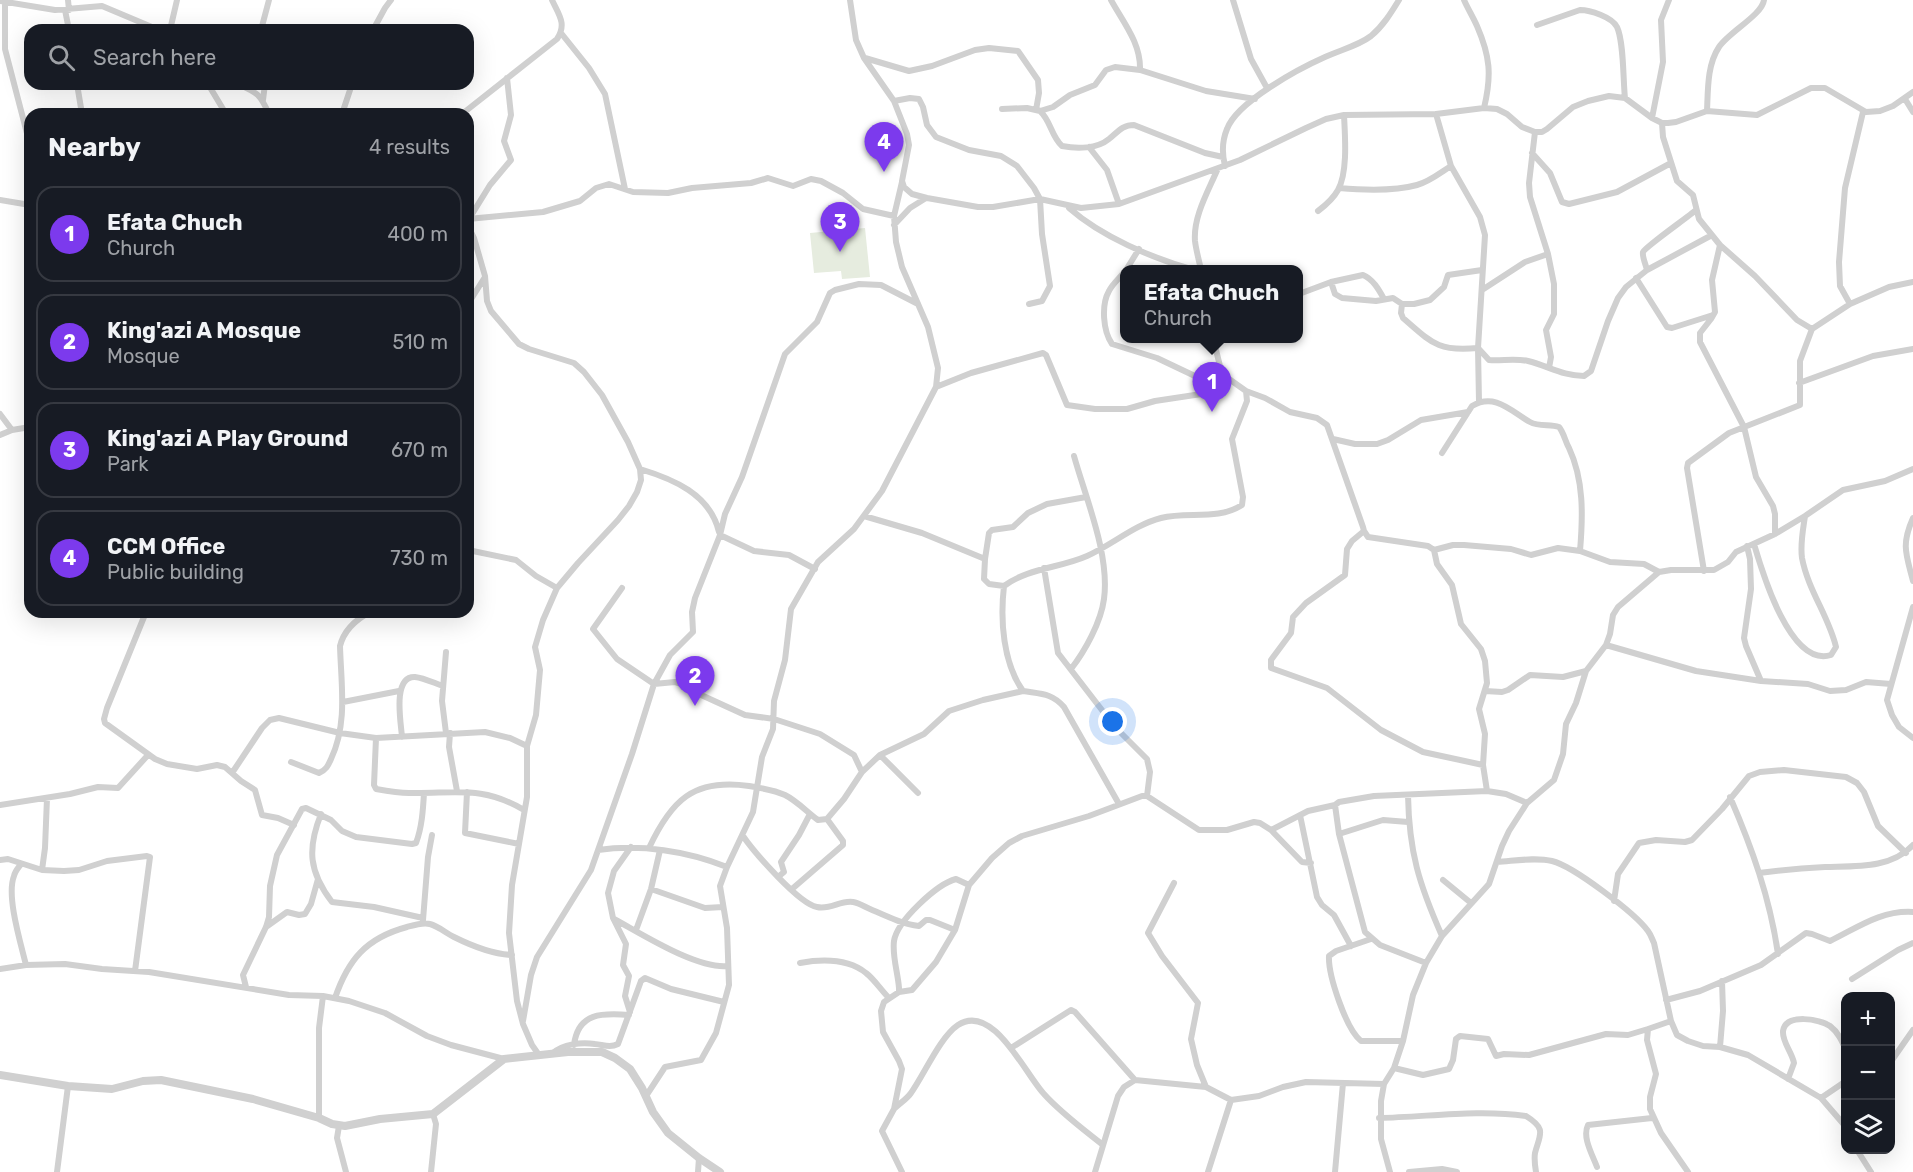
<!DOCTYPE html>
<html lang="en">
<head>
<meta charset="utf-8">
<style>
  :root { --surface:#171b24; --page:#20242c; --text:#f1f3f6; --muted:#9ea1a6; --line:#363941; --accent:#7c3aed }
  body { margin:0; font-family:Rubik,sans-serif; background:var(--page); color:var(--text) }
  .controls { position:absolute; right:18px; bottom:18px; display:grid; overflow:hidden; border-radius:12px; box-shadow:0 6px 24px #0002 }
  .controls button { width:54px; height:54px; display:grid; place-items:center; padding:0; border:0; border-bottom:2px solid var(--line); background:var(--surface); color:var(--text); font:30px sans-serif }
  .you { position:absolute; left:1113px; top:722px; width:21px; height:21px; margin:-15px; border:4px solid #fff; border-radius:50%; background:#1a73e8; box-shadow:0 0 0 9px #1a73e833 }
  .badge { display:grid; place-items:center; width:39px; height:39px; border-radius:50%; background:var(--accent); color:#fff; font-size:20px; font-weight:700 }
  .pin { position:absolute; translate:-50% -50px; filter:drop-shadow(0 2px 3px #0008) }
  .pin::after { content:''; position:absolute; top:32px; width:21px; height:18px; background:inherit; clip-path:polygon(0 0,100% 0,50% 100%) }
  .popup { position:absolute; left:1120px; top:265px; width:183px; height:78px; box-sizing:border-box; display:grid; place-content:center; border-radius:12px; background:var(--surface); filter:drop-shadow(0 2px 4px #0005); font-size:20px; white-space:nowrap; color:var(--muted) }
  .popup b { font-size:22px; color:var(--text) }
  .popup::after { content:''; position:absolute; left:50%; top:100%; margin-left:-12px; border:12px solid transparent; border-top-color:var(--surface) }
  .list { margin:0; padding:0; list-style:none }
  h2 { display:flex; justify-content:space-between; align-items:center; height:78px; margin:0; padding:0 24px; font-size:26px }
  h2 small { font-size:20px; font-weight:400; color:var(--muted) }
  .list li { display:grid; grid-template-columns:39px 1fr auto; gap:18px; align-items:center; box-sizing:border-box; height:96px; margin:0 12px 12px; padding:0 12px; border:2px solid var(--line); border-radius:18px }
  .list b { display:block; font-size:22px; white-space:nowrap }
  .list p { margin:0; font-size:20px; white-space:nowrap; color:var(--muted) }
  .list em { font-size:20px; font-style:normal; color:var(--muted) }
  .icon { flex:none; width:33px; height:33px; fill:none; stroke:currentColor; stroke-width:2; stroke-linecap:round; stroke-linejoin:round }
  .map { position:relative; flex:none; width:1913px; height:1172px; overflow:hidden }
  .search { position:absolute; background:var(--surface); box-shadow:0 6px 24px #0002; left:24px; top:24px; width:450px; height:66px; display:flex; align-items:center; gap:15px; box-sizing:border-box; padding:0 21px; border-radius:18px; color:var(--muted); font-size:22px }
  .panel { position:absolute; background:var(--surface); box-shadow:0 6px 24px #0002; left:24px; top:108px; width:450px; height:510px; border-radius:18px }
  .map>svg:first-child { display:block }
  .green { fill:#e6ecdf }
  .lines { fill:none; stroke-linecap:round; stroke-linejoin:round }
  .minor { stroke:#d0d0d0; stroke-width:6 }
  .tertiary { stroke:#d0d0d0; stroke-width:8 }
</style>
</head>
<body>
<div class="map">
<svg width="1913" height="1172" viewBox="0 0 1913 1172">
  <rect width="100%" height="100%" fill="#fff"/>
  <path class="green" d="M865,228L870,277L842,279L841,271L814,273L810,233Z"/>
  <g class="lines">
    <path class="minor" d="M68,0L69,10
      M850,0L856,40L864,58L894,101L907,134L909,145L902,181L904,187L912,194L927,198L978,207H993L1040,199L1081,208L1119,204L1240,160L1306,128L1326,119L1344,115L1436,114L1484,108L1497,109L1507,114L1522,127L1535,132H1542L1547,129L1573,107L1588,101L1609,96L1625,98L1652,118L1662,123H1668L1676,122L1707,111L1757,115L1811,88H1825L1866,112L1880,111L1893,106L1913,92
      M1111,0C1123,22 1141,43 1140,70
      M1233,0L1251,59L1267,88
      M1464,0C1468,9 1473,17 1477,26C1490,56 1492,75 1484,108
      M0,1L55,10L102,6L159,30
      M5,2V49L30,145
      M65,10L69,30
      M1537,25L1580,10C1590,10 1612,17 1617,27C1624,42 1623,81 1625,98
      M170,30L177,0
      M261,30L269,0
      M373,30L385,8L391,0
      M561,33L589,68L605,94L625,189
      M865,58L909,71L932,66L975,50L989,48L1018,51L1038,80L1039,93L1036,110
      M77,84L82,114
      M208,84L226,114
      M238,84C258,93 260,94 269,114
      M1905,99L1913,112
      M263,100L265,84
      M894,101L910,98L919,99L923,107L927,125L936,137L969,150L1001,156L1017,166L1034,188L1040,199L1042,234L1050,286L1042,301L1029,304
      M1002,109L1027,108L1040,111L1053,107L1070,95L1095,85L1106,70L1115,67L1140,70L1206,91L1255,99
      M1040,111C1051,121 1051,136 1062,146C1077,149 1097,149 1109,139C1118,132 1122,125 1134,125L1205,153L1223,157
      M1707,111C1708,90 1707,65 1719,47C1729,32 1762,15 1764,0
      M342,114L352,84
      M462,114L557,39C567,24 559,15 552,0
      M1436,114L1451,166L1480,217L1485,235L1478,348L1479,402
      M1652,118L1663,62L1661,20L1669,0
      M1662,123L1663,137L1677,181L1693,195L1699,219L1720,245L1712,280L1715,312L1711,319L1700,333V342L1744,427L1756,477L1773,506L1775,514V534
      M1535,132L1529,183L1530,197L1548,254L1554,284V314L1546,330L1551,357L1549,368
      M1089,147L1107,170L1119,204
      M1532,153L1550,173L1562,202L1569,204L1617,192L1671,163
      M1225,166C1222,154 1222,141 1227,129C1237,102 1298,69 1325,57C1340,50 1358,46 1371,36C1383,26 1391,13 1399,0
      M1339,188C1362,190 1395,191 1417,185C1429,182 1440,173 1451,166
      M0,200L30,205
      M1069,208C1102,237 1152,258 1194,270
      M1318,211C1326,205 1333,199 1338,190C1348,172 1345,136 1344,115
      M468,219L543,212L580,201L596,188L609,184L633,192L668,193L692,188L751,183L768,178L793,186L811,179L821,181L843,193L863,209L894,216
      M469,219L490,185L511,160L504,141L511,115L507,78
      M894,225L910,208L926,198
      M468,226L474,238L485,276L487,301L491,311L519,344L529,349L574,363L584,372L602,395L628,442L640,469L641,480L637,492L629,506L618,520L578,563L557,588L543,620L535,647L540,670L536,715L527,746V797L512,885L509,933L517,1001L523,1024L532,1045L539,1055
      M1720,245L1755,276L1797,320L1812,329
      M1126,270L1139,249
      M1201,270C1199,260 1196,250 1195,241C1193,216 1209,190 1218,168
      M1647,270C1646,265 1642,257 1643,252C1645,247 1688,217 1696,210
      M1125,271C1120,278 1113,283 1109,291C1101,305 1103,331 1112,344L1157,358L1197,377L1217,381
      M1636,278L1667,327L1672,328L1713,315
      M1331,282L1335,294L1342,298L1376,301L1393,298L1402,304H1414L1430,300L1444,287L1448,275L1482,270
      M1482,290L1525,262L1548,254
      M1299,294L1331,282L1363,275C1373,279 1379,290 1384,299
      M468,304L485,277
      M1402,304L1401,313L1403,318C1432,343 1438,352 1478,348L1489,360C1502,361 1515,358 1528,361C1548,366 1563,376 1584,376L1591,371L1608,321L1618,298L1626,287L1647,270L1712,235
      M1850,304L1840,286L1839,262L1845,188L1863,112
      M1213,338L1222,374L1246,391L1265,398L1290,412L1317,418L1327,425L1363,527L1364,531L1352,541L1347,549L1345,575L1306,603L1293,617L1291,633L1271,660V668L1327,688L1381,730L1423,752L1483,765
      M1799,383L1873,356L1913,349
      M936,387L971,373L1043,353L1046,355L1067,405L1095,409H1127L1155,401L1208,393L1213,390L1222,374
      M0,414L12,430
      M0,435L12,430L30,427
      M1333,439L1355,444H1377L1388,440L1421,420L1468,412
      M1442,453L1472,406C1495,392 1512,412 1530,422C1539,427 1550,424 1559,427C1564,433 1565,441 1569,448C1584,480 1583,516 1580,551
      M640,469C673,479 710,494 719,532
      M864,516L922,533L985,559
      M1913,518C1901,545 1906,554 1913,581
      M1364,531L1368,537L1428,546L1434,550L1437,564L1452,585L1461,624L1481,649L1485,661L1487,683L1479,709L1485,734L1483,765L1487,791
      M720,535L754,551L789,555L815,569
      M1754,544C1762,571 1790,668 1831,655L1836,647C1829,617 1808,590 1802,558C1800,544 1803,530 1805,516
      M1747,546L1750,559L1751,589L1744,638L1746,646L1761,681
      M468,550L516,560L536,576L557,588
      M1434,550L1453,545H1464L1511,549L1531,555L1558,548L1580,551L1610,562L1644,564L1659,572
      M1044,568L1058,653L1115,727L1147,759L1150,772L1147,796
      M1704,571L1687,468L1688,463L1729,433L1800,405V361L1812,329L1850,304L1889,287L1913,282
      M1004,586L989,584L984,579L985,559L989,533L992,530L1013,527L1028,513L1047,504L1086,497
      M622,588L593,629L617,659L654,684L675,682L682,684L699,694L745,715L774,719L820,734L854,755L862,772
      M1913,607L1887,700L1892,715L1899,727L1913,738
      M146,612L107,708L104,719L105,723L155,759L167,764L197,769L217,765L225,767L241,781L255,790L262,815L278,818L294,825
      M1606,645L1696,671L1761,681L1808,684L1830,691L1846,690L1866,682L1891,684
      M1071,669C1085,651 1101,622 1104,599C1110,555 1086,499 1074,456
      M1485,691L1502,692L1508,690L1530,675L1563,677L1586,671
      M343,702L399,691
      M446,733L442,701L446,652
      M450,733L449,747L457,791
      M402,737C401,723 392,676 415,677C424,678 434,683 443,686
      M376,738L374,785L376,789C387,791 398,793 409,793C455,794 482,785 524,810
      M880,755L918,793
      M291,762L319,773C326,770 328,766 331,759C348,723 341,684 340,646C344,630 355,620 370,612
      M232,773L262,728L270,720L279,718L340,733L376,738L485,732L510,738L527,746
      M467,792L465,833L519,844
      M1408,795C1409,852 1419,884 1442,936
      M1730,797C1752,848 1770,898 1778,954
      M1119,804L1064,707C1052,693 1041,694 1023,691C1003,663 1000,620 1004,586C1028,568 1060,568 1087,556C1112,545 1134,525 1161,518C1188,511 1217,521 1242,505L1243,497L1232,439L1247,401L1246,391
      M0,805L70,794L98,787L118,788L148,755
      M321,814C307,849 309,872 332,902L374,907L423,918
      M1300,815L1317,897L1322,905L1334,915L1351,946
      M1271,830L1308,811L1335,805
      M1339,834L1383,820L1408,822
      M743,836C754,852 799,904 817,907C831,910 840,900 853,902C859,903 865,907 870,909C886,916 902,924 919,926L926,920H930L955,930
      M649,848C671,801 693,778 749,786C761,788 774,790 785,795C797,801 807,812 818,820L827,819L844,799L862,772L880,755L924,734L949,711L983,700L1023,691
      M598,850C641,844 687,851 727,867
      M0,860L8,859L42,870L64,871L79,870L107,861L147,856L150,857L135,971
      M1497,862C1514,861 1535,857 1552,861C1573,866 1635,913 1648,931C1651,935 1652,939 1654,943L1671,1021L1677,1035L1688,1041L1703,1046L1720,1047L1748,1055L1821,1098L1846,1127
      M21,864C19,867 15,871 14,876C6,896 21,944 26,965
      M42,870L45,848L47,798
      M1759,873C1781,870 1803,868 1825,867C1855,866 1891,869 1913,845
      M778,877L784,872L781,862L799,835L810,814
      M1443,880L1471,903
      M1174,883L1148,933L1162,956L1198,1003L1191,1039L1197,1065L1206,1087
      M651,889L705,908L723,907
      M792,889L843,845V841L827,819
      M1614,901L1618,874L1639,843L1656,840L1685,842L1692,840L1722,809L1749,776L1760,772L1784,770L1846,777L1857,783L1864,792L1878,826L1906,853
      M614,919C642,934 696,969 728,966
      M423,920L428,857L432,835
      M266,927L287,912L299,915L305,914L311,904L318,879
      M636,930L651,889L660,850
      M1371,939L1336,951L1329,956C1328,975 1346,1029 1361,1041H1403
      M800,963C822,959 847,958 866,973C874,979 881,990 889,998
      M1426,963L1380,945L1365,932L1339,834L1335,805L1339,802L1374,796L1487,791L1506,794L1527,803
      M0,969L26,965L65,964L102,969L149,972L289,995L323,996L349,1001L385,1013L427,1036L451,1045L504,1059
      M1852,979L1898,950L1913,943
      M246,987L243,975L266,927L269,917L270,886L277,855L302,809L306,808L331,820L342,831L356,837L412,844L416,843C422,827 423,810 424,793
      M899,992L912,990L936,962L955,930L969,885L992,858L1009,843L1022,836L1089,816L1142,796H1147L1199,830H1227L1254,822L1260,823L1271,830L1302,862L1311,863
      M335,998C348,960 366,938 407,927C414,925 423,922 430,924C438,926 446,933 454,937C472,946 492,954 512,955
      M1666,1000L1700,991L1761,965L1806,933L1812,934L1830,941C1857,928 1881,910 1913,912
      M630,1012L625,996L629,976L623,965L626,944L613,918L608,893L614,871L631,847
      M523,1021L531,975L537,957L591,870L632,754L654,684L670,655L693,632L692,612L695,598L720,535L725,514L742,477L785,354L817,322L830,293L835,290L859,284L881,285L918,304
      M1671,1021L1648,1029L1647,1040L1656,1074L1650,1097V1109L1661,1133L1688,1172
      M574,1045C578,1012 603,1013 629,1015
      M1720,1047L1723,1011L1722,981
      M1011,1048L1071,1010L1075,1012L1135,1080
      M553,1053C563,1044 581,1042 595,1044C604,1045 610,1048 618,1044L641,981L645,978L671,989L724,1002
      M1890,1063L1913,1030
      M1394,1068L1423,1075L1449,1069L1453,1060L1456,1039L1460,1036L1488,1039L1496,1056L1504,1054L1529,1055L1606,1034L1628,1035L1648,1029
      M1788,1079L1794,1063C1792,1052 1782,1042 1783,1031C1786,1013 1820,1019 1830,1026C1838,1032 1842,1041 1846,1050
      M646,1096L665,1067L701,1060L716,1033L729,985L727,928L720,886L727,867L753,812L762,757L773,729L774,701L785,660L791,609L818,562L854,529L882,491L936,387L938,368L928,327L902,267L896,242L894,216L902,182
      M1821,1098L1846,1081
      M894,1109C900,1103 907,1099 911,1093C924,1075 940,1037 958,1025C993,1002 1025,1074 1044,1094C1061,1113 1083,1129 1103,1145
      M319,1118V1028L323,996
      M1379,1118C1428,1117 1478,1109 1526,1116C1547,1129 1540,1134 1535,1153C1534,1159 1535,1166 1536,1172
      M339,1126L337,1138L346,1172
      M1857,1150L1871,1172
      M1597,1167C1592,1154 1582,1137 1588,1125L1652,1118
      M57,1172L68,1086
      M431,1172L436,1124L433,1114
      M698,1172L699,1158
      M902,1172L882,1131L894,1109L902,1069L899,1061L883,1032L881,1011L884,1002L899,992V988C898,973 892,956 894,941C897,921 937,884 956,879L969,885
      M1095,1172L1118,1096L1124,1087L1135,1080L1206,1087L1231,1100L1259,1096L1283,1087L1306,1082L1384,1084
      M1208,1172L1231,1100
      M1335,1172L1343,1083
      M1390,1172L1381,1139V1101L1384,1084L1394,1068L1403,1041L1413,995L1426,963L1442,936L1489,884L1502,846L1509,831L1527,803L1554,780L1563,754L1566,724L1576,703L1586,671L1606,645L1610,634L1613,615L1618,607L1659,572L1671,570H1714L1728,562L1736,552L1775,534L1805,516L1843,490L1885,481L1913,469
      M1409,1172L1442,1169L1457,1172"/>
    <path class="tertiary" d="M0,1075L68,1086L112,1089L143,1081L161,1080L253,1099L319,1118L332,1124L345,1126L380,1119L433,1114L504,1059L568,1052H602L615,1058L630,1069L642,1088L653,1112L668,1133L699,1158L720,1172"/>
  </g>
</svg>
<div class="controls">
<button>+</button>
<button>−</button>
<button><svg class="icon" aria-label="layers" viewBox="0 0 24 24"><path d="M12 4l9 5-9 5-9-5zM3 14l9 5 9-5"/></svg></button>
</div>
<div class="you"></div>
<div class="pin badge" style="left:1212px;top:412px">1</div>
<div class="popup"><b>Efata Chuch</b>Church</div>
<div class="pin badge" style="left:695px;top:706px">2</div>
<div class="pin badge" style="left:840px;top:252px">3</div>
<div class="pin badge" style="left:884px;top:172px">4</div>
<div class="search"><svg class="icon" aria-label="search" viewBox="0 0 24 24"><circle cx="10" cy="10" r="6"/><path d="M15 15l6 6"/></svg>Search here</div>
<section class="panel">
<h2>Nearby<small>4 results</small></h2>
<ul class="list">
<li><span class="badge">1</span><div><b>Efata Chuch</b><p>Church</p></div><em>400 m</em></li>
<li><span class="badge">2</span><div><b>King'azi A Mosque</b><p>Mosque</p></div><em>510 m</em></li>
<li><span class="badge">3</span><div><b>King'azi A Play Ground</b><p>Park</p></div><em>670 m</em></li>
<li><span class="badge">4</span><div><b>CCM Office</b><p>Public building</p></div><em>730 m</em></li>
</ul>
</section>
</div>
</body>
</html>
